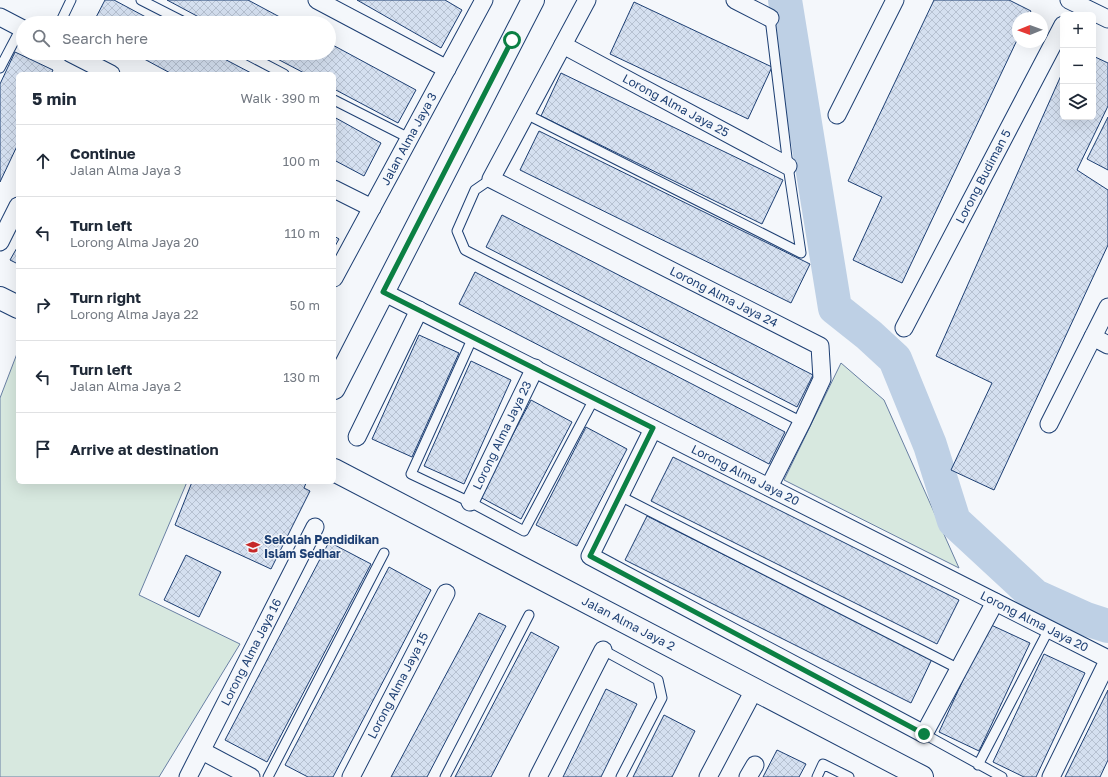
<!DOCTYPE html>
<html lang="en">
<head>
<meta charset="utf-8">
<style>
  :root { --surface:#fff; --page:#f2f2f3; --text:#1f2937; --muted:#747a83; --line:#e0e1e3 }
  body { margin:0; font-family:"Golos Text",sans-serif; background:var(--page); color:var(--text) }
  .controls { position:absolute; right:12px; top:12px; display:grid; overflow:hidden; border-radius:6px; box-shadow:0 4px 16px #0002 }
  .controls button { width:36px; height:36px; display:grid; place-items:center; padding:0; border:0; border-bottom:1px solid var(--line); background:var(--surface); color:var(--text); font:20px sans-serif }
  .compass { position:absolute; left:1012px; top:12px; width:36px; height:36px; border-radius:50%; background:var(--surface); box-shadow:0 4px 16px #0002; rotate:269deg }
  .stop { position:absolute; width:12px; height:12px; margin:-9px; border:3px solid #0b8043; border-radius:50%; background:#fff }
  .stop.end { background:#0b8043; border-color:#fff; box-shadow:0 1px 4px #0008 }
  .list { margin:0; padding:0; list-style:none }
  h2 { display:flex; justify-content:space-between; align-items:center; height:52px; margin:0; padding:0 16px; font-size:17px }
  h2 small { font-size:13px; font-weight:400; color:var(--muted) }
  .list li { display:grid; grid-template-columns:26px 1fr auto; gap:12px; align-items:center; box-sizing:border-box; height:72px; padding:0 16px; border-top:1px solid var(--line) }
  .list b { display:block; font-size:15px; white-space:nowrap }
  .list p { margin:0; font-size:13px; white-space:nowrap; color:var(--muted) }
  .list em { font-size:13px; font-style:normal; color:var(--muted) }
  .icon { flex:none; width:22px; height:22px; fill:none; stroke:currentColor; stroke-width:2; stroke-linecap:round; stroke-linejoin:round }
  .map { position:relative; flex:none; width:1108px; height:777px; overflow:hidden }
  .search { position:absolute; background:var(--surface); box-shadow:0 4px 16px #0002; left:16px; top:16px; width:320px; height:44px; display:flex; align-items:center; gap:10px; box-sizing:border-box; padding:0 14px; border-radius:22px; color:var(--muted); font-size:15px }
  .panel { position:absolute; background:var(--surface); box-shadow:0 4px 16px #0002; left:16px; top:72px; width:320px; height:412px; border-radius:6px }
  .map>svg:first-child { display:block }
  .green { fill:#d7e8df; stroke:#687fa3 }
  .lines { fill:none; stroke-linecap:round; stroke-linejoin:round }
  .river { stroke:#bed0e5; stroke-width:34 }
  .building { fill:url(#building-cross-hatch); stroke:#1d3f73 }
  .lane-casing { stroke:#1d3f73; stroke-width:11 }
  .street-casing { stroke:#1d3f73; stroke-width:19 }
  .secondary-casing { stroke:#1d3f73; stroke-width:24 }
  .lane { stroke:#f4f7fb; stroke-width:9 }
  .street { stroke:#f4f7fb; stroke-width:17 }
  .secondary { stroke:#f4f7fb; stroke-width:22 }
  .route { stroke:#0b8043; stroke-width:5 }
  .labels { text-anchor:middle; stroke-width:3; stroke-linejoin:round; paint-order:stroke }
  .street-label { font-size:12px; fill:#1d3f73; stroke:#f4f7fb }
  .poi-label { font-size:12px; font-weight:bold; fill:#1d3f73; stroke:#f4f7fb; text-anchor:start }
</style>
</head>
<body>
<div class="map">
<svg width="1108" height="777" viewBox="0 0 1108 777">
  <defs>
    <pattern id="building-cross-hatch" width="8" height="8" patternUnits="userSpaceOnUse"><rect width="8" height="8" fill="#d5e0f0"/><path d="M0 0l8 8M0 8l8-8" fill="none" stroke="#b6c1d1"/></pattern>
  </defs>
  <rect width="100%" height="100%" fill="#f4f7fb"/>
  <path class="green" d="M18,351V482H187L139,595L240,644L159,777H0V398Z
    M841,363L884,400L959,568L784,480Z"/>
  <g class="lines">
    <path class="river" d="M785,0L835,308L869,335L895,359L930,445L954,521L1035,596L1086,619L1108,626"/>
  </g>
  <path class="building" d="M105,0H114L157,23H93Z
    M167,0H248L291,23H210Z
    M357,0H445L462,10L441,48Z
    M934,0H1009L1031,11L1027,18H1018V38L902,283L853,260L882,197L848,181Z
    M634,2L772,67L748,119L610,54Z
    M329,43L416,90L398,123L334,89V74H306L266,53H329Z
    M15,52L53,70L51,74H18V144L0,182V84Z
    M133,53H213L253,74H172Z
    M1093,56L1108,63V106L1077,170L1108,190V245L994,490L951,470L992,383L936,356L1063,71V117H1093Z
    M561,73L783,180L762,224L541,116Z
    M334,117L381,143L364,176L334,160Z
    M1108,117V170L1087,159Z
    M539,131L810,264L791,303L520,170Z
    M502,215L813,375L797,407L486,247Z
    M334,236L339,239L334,248Z
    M18,246V264L10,260Z
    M475,272L785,432L769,464L459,304Z
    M419,335L459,353L412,457L372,439Z
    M471,361L511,380L464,484L424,466Z
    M531,400L572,422L521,519L480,497Z
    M586,427L627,449L577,546L536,525Z
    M673,457L959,600L937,644L651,501Z
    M192,482H304L306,483L304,488L310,491L271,569L175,525Z
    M647,516L932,659L911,703L625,560Z
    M329,542L371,564L267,762L225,740Z
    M186,555L221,572L199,617L164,600Z
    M389,567L431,590L333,777H308L285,765Z
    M479,613L506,626L427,777H391Z
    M989,624L1030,643L979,751L939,732Z
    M531,632L559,647L491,777H455Z
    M1044,654L1085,673L1036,777H1024L993,762Z
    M606,689L637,704L601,777H563Z
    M1108,690V760L1100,777H1065Z
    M664,715L695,731L672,777H633Z
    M777,750L806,764L799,777H763Z"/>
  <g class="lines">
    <defs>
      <path id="lane" d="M141,0L186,23
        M60,23L71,0
        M244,53L284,74
        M0,68L21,28
        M334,100L409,138
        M526,114L801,253L788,166L770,18
        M491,179L475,190L457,231L465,250L802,422
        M473,337L411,474L470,502L524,531L594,399
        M620,496L959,669
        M603,650L658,680L662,698L621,777
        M924,734L1002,777
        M978,765L1049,629
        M268,777L384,553
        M445,777L529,615
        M817,777L823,764L849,777"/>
      <g id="street">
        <path d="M317,0L447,69"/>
        <path id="s1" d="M587,0L491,179L820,346L822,379L802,422L769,487"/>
        <path d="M735,0L770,18"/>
        <path d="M1069,0L1108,19"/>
        <path d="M0,17L23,29"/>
        <path id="s2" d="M563,45L788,166"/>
        <path d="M70,53L111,74"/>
        <path d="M837,115L895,0"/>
        <path d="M334,189L372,208"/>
        <path d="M0,242L18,206"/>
        <path id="s3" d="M334,278L484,0"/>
        <path id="s4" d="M383,292L1108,659"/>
        <path id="s5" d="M904,328L1063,25"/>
        <path d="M1093,337L1108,345"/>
        <path d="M1049,424L1108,307"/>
        <path d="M653,429L590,556L924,734L995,602"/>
        <path d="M357,437L419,310"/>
        <path id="s6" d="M470,502L535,368"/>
        <path d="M202,751L251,777"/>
        <path id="s7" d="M188,777L315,527"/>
        <path id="s8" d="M351,777L446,593"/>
        <path d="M538,777L603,650"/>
        <path d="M708,777L754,690"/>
        <path d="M748,777L755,765"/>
        <path d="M1051,777L1108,661"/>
      </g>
      <g id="secondary">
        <path d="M0,298L18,307"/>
        <path d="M334,388L533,0"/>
        <path id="s9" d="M334,470L922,777"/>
      </g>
    </defs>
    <use href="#lane" class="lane-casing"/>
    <use href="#street" class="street-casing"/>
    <use href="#secondary" class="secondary-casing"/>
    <use href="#lane" class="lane"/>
    <use href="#street" class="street"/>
    <use href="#secondary" class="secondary"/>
  </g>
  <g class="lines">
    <path class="route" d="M512,40L383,292L653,428L590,556L924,734"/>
  </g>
  <defs>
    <symbol id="school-bare" viewBox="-9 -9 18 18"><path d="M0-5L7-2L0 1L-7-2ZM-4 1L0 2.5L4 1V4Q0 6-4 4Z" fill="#c62828" stroke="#f4f7fb" stroke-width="2.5" paint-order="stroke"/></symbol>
  </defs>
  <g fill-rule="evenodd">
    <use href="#school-bare" x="243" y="537" width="20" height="20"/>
  </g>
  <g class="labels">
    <g class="street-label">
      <text dy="4" stroke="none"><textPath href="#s2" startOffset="128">Lorong Alma Jaya 25</textPath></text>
      <text dy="4" stroke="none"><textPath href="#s3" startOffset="158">Jalan Alma Jaya 3</textPath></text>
      <text dy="4" stroke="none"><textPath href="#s5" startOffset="171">Lorong Budiman 5</textPath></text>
      <text dy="4" stroke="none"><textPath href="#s1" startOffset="464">Lorong Alma Jaya 24</textPath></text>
      <text dy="4" stroke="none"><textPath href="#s6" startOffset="74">Lorong Alma Jaya 23</textPath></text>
      <text dy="4" stroke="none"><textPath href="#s4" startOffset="406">Lorong Alma Jaya 20</textPath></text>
      <text dy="4" stroke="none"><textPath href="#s4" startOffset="730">Lorong Alma Jaya 20</textPath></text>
      <text dy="4" stroke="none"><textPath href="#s9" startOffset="332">Jalan Alma Jaya 2</textPath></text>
      <text dy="4" stroke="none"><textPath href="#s7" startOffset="140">Lorong Alma Jaya 16</textPath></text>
      <text dy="4" stroke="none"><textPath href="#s8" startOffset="103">Lorong Alma Jaya 15</textPath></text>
    </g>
    <g class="poi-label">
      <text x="264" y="544">Sekolah Pendidikan<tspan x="264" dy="14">Islam Sedhar</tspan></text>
    </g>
  </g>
</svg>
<div class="controls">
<button>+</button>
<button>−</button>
<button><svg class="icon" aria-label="layers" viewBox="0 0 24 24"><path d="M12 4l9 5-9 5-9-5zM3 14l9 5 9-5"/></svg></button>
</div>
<svg class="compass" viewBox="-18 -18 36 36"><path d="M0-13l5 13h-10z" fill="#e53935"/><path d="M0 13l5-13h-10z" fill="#747a83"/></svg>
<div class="stop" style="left:512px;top:40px"></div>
<div class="stop end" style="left:924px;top:734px"></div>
<div class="search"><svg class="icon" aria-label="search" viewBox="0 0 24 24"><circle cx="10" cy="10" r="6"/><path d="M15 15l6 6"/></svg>Search here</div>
<section class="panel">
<h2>5 min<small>Walk · 390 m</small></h2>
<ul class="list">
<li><svg class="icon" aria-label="ahead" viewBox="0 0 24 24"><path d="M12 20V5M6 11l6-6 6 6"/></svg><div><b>Continue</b><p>Jalan Alma Jaya 3</p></div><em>100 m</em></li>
<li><svg class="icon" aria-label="left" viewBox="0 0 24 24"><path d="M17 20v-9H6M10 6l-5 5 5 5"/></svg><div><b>Turn left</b><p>Lorong Alma Jaya 20</p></div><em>110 m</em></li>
<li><svg class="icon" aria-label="right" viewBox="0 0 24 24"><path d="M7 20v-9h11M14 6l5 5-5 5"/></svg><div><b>Turn right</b><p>Lorong Alma Jaya 22</p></div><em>50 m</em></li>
<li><svg class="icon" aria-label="left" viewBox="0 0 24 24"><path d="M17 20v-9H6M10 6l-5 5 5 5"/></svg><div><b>Turn left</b><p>Jalan Alma Jaya 2</p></div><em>130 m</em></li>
<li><svg class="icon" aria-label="arrive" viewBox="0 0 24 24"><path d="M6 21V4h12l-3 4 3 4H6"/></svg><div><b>Arrive at destination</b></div></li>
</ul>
</section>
</div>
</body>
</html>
